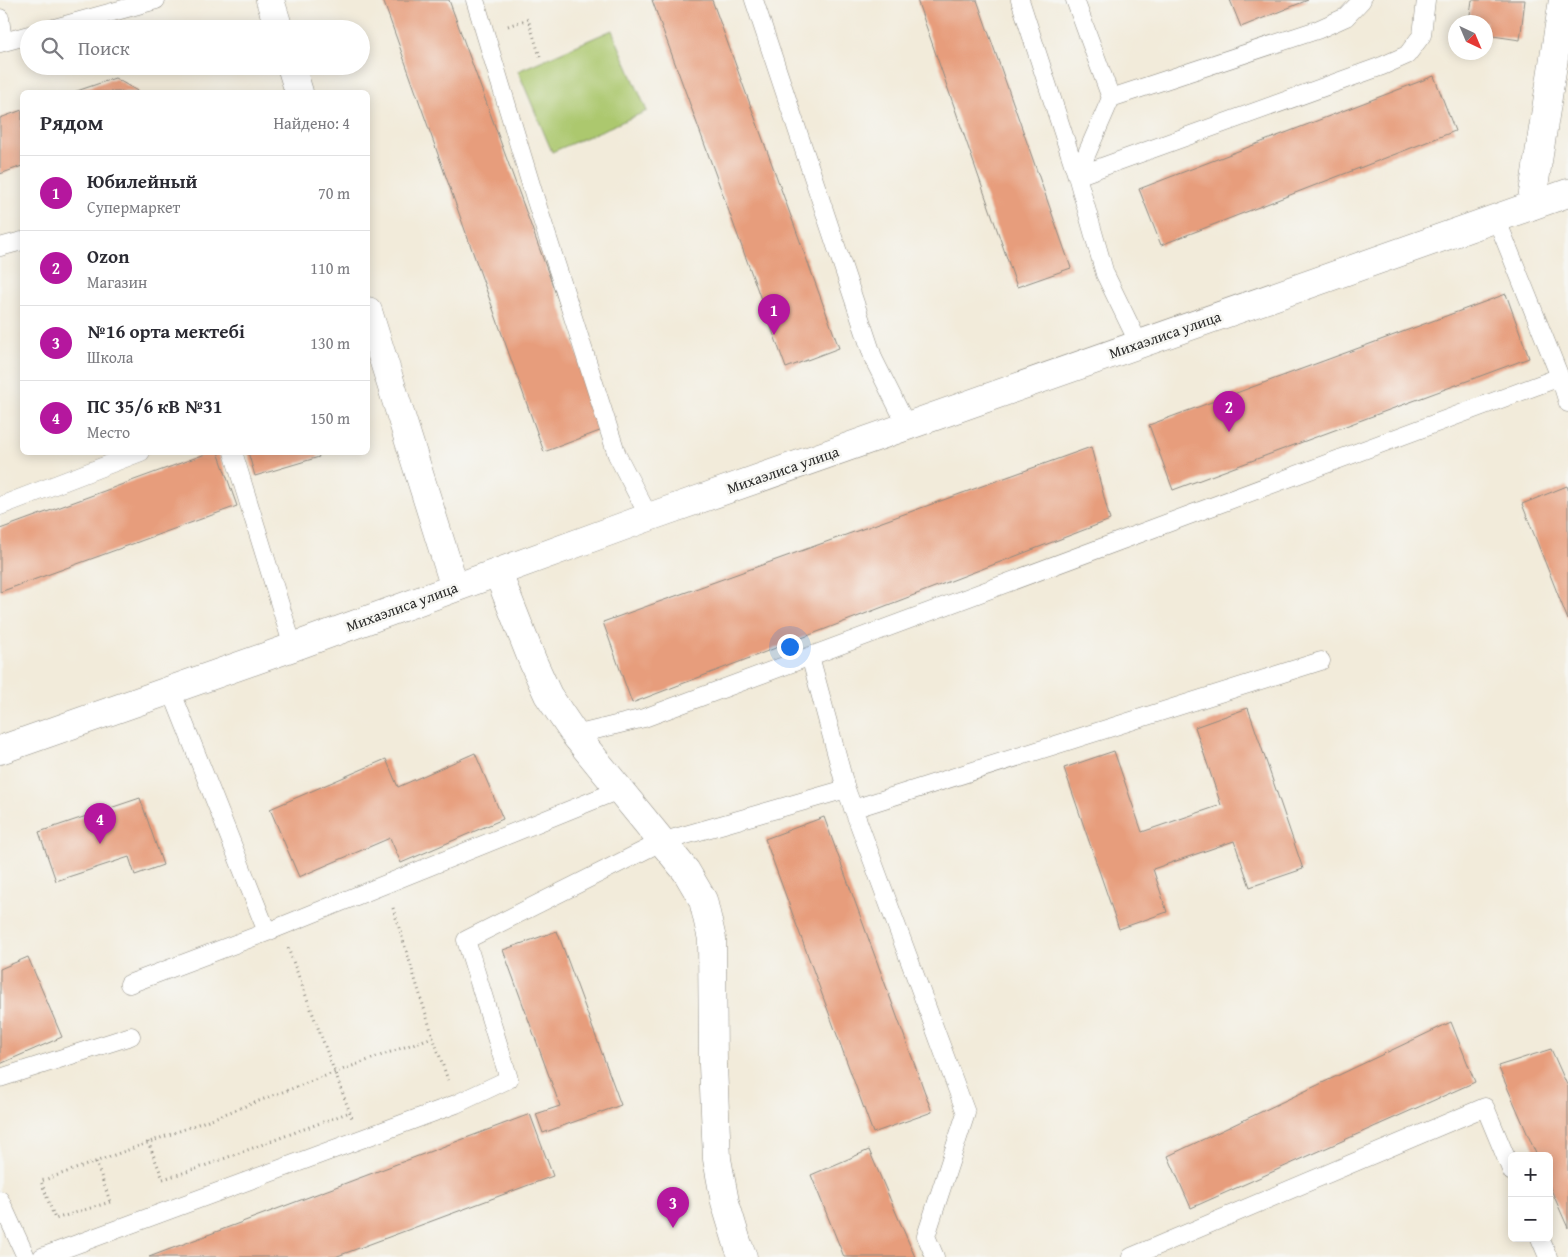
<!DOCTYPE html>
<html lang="ru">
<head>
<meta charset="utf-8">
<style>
  :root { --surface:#fff; --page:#f7f7f7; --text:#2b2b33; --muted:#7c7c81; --line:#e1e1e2; --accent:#b5179e }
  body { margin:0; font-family:"Gentium Book Plus",serif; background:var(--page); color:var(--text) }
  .controls { position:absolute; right:15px; bottom:15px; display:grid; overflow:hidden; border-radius:8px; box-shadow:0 2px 12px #0003 }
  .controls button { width:45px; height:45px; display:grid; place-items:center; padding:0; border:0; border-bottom:1px solid var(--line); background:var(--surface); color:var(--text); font:25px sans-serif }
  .compass { position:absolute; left:1448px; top:15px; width:45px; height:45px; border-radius:50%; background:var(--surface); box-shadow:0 2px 12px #0003; rotate:136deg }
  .you { position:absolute; left:789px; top:646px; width:18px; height:18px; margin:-12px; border:4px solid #fff; border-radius:50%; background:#1a73e8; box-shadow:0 0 0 8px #1a73e833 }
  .badge { display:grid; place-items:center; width:32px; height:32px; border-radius:50%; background:var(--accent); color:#fff; font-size:16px; font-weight:700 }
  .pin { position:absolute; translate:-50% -41px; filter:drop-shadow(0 1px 2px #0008) }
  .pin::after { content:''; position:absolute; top:26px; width:18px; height:15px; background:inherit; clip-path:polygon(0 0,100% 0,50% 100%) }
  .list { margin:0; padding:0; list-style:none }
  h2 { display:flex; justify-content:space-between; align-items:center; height:65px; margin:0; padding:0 20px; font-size:21px }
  h2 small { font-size:16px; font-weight:400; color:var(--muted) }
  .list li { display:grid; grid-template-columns:32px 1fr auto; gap:15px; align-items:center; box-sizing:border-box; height:75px; padding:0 20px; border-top:1px solid var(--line) }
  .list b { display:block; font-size:19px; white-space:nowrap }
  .list p { margin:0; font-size:16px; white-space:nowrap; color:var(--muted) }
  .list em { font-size:16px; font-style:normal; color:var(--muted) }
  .icon { flex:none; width:28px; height:28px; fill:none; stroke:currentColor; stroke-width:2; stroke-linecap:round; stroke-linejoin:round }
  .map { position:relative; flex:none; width:1568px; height:1257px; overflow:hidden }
  .search { position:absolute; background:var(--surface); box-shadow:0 2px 12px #0003; left:20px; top:20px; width:350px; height:55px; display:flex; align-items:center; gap:12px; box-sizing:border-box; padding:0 18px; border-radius:28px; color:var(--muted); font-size:19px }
  .panel { position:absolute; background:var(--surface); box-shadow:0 2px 12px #0003; left:20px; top:90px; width:350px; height:365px; border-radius:8px }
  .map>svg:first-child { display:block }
  .green { fill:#acc86e; stroke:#6c7a4c }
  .building { fill:#e79d7b }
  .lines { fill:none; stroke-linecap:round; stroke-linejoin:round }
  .service-casing { stroke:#8e8b82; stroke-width:19 }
  .minor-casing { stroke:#8e8b82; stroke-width:29 }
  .tertiary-casing { stroke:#8e8b82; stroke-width:29 }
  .path { stroke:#8e8b82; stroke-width:3; stroke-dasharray:1 4; stroke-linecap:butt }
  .service { stroke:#fff; stroke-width:18 }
  .minor { stroke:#fff; stroke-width:28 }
  .tertiary { stroke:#fff; stroke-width:28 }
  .labels { text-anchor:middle; stroke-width:5; stroke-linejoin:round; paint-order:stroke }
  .street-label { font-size:15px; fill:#2b2b2b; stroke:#f6f6f2 }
</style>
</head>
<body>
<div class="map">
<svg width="1568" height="1257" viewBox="0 0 1568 1257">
  <rect width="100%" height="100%" fill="#f6f6f2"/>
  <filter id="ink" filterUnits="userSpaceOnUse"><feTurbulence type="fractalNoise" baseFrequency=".02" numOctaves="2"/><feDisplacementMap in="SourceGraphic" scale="10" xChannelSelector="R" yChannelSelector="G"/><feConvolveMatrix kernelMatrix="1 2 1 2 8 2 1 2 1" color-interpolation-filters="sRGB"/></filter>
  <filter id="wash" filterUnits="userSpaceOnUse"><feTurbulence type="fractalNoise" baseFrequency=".0096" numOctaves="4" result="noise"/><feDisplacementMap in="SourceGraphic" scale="20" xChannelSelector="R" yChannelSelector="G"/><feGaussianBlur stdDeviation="1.12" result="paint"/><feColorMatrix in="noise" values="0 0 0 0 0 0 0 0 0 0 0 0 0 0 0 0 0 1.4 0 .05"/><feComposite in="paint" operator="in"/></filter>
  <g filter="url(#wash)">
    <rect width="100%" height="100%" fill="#f2ebda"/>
    <path class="green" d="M612,30L647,111L552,152L518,71Z"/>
    <g id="blocks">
      <path class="building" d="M383,0H449L605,429L544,452Z
        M652,0H712L839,348L786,368Z
        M917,0H977L1071,268L1017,287Z
        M1230,0H1308L1241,27Z
        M1472,0H1525L1520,40L1486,35V22H1469Z
        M1434,76L1455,131L1161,245L1139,189Z
        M115,78L139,92H74Z
        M22,110V166L0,174V118Z
        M1506,294L1529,358L1173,490L1149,425Z
        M1091,447L1110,520L632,703L603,622Z
        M211,452H218L237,506L0,592V529Z
        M248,452H317L319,457L255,476Z
        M1567,486L1568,489V620L1522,504Z
        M1248,708L1303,869L1250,887L1234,841L1153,869L1167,912L1119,929L1064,768L1114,751L1142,832L1221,805L1195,727Z
        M475,753L503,819L401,863L390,838L299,877L270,809L386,759L398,787Z
        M140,798L163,865L135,875L129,857L56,881L39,832Z
        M824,817L932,1112L873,1133L765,839Z
        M557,931L621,1105L543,1133L536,1114L560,1106L503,950Z
        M28,957L62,1037L0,1064V969Z
        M1451,1022L1475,1082L1191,1208L1168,1156Z
        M1551,1049L1568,1087V1228L1549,1185V1156H1537L1498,1066Z
        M530,1114L553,1176L335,1257H149Z
        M869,1150L915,1257H844L811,1175Z"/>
    </g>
  </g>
  <g filter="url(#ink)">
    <use href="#blocks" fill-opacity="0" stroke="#8e8b82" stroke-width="1"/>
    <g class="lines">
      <defs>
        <path id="service" d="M475,0L535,198L617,455L649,517
          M754,0L874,360L907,426
          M1020,0L1077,176L1105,274L1139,344
          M1075,0L1111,98
          M0,18L3,42
          M51,29L156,0
          M0,43L29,35
          M1077,176L1382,66L1407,55L1422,35L1426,0
          M1077,176L1111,98L1317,30L1346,17L1362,0
          M1496,218L1560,377
          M0,247L22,241
          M233,452L293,647
          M0,506L141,452
          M810,656L846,789
          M171,690L267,932L619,790
          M575,735L644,718L1560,377L1568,403
          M853,809L1321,661
          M129,984L267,932
          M0,1078L131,1036
          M0,1200L26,1257
          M1540,1238L1548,1257
          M42,1257L456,1104L509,1079L466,940L661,842L846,789L966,1113L926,1236L935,1257
          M1131,1257L1485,1107L1512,1172"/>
        <path id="minor" d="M1531,206L1563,0
          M498,573L533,662L548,695L575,735L686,871L703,900L712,939L713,1065L717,1159L725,1202L738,1245L743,1257"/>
        <path id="tertiary" d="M270,0L279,29
          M291,66L299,92
          M368,311L455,588
          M0,750L293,647L649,517L1568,193"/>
      </defs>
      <use href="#service" class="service-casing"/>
      <use href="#minor" class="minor-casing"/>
      <use href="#tertiary" class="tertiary-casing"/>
      <path class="path" d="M508,26L528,19L541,60
        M393,908L433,1037L448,1080
        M288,948L352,1118
        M148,1142L163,1179L196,1169
        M96,1162L111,1204
        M196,1169L350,1112
        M110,1202L55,1219L41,1181C172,1136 301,1083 433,1037"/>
      <use href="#service" class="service"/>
      <use href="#minor" class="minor"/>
      <use href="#tertiary" class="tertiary"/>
    </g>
  </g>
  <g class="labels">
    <g class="street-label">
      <text transform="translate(1165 335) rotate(-19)" y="5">Михаэлиса улица</text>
      <text transform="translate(783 470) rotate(-19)" y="5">Михаэлиса улица</text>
      <text transform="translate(402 607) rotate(-20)" y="5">Михаэлиса улица</text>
    </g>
  </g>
</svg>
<div class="controls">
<button>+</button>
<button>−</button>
</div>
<svg class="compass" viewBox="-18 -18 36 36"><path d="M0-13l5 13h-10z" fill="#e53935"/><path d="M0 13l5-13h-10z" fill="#7c7c81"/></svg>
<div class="you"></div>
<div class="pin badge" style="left:774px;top:335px">1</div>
<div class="pin badge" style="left:1229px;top:432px">2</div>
<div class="pin badge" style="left:673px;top:1228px">3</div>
<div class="pin badge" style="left:100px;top:844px">4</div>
<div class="search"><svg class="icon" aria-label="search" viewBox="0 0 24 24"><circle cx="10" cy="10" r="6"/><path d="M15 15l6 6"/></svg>Поиск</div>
<section class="panel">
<h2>Рядом<small>Найдено: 4</small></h2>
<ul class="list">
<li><span class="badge">1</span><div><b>Юбилейный</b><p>Супермаркет</p></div><em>70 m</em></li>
<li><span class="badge">2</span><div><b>Ozon</b><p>Магазин</p></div><em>110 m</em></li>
<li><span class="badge">3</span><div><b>№16 орта мектебі</b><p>Школа</p></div><em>130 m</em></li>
<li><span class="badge">4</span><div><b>ПС 35/6 кВ №31</b><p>Место</p></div><em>150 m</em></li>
</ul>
</section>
</div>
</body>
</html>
